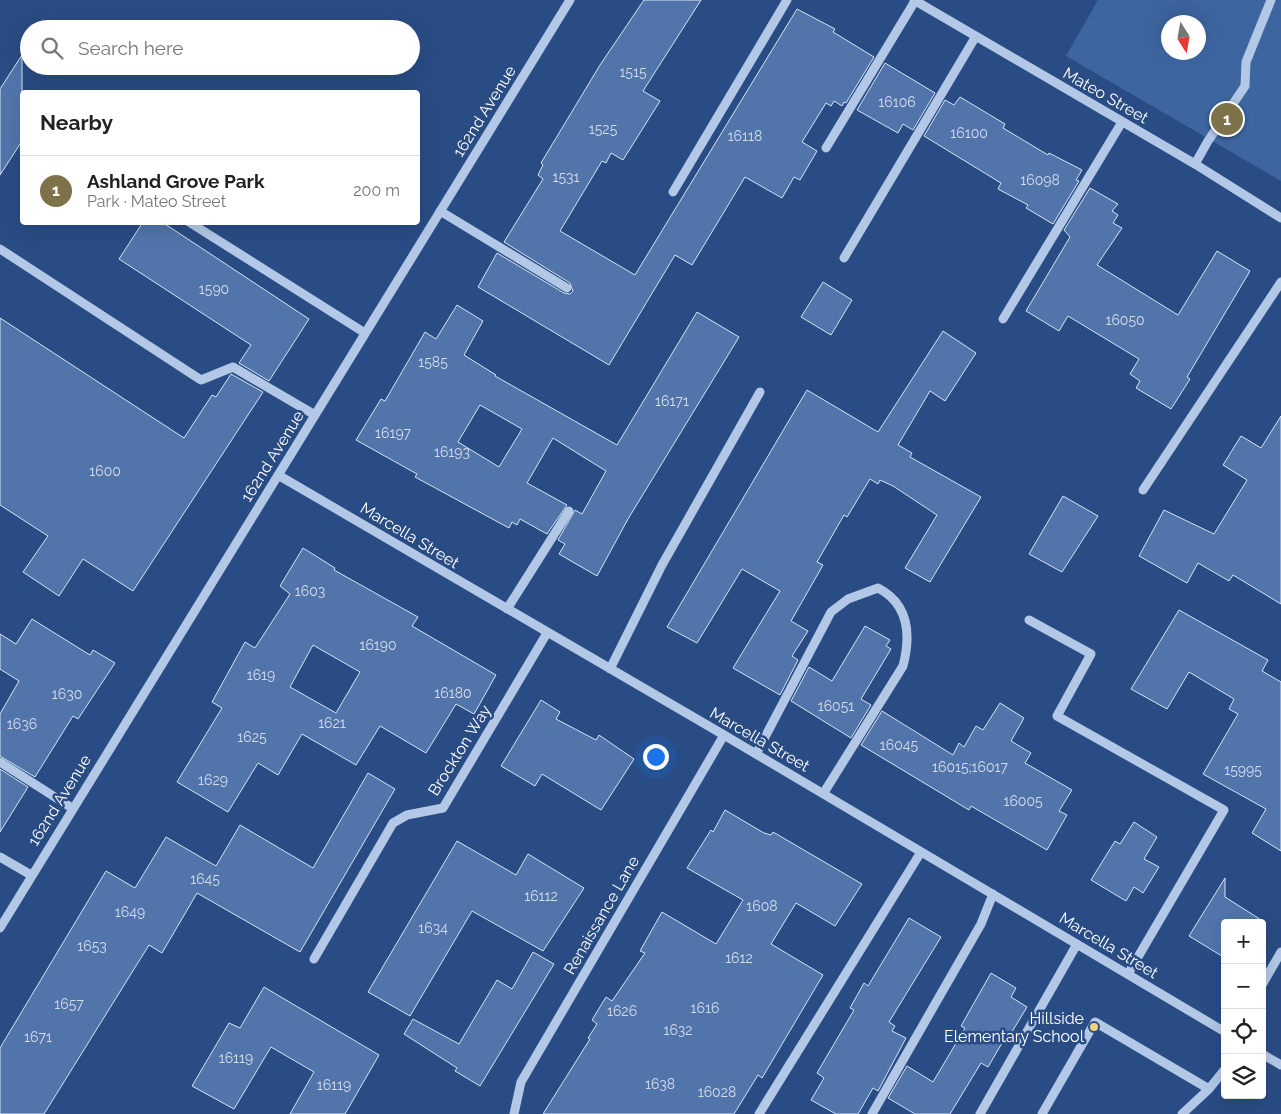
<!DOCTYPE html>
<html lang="en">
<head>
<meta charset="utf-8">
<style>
  :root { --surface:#fff; --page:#f2f2f2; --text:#222; --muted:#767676; --line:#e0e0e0; --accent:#7e724a }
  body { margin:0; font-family:Raleway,sans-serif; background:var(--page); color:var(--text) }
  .controls { position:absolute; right:15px; bottom:15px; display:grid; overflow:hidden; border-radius:5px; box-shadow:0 5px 20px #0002 }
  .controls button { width:45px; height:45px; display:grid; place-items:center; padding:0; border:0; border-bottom:1px solid var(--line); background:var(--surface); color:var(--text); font:25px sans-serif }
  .compass { position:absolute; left:1161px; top:15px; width:45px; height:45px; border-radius:50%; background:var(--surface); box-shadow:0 5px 20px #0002; rotate:169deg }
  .you { position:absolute; left:655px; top:756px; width:18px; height:18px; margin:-12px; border:4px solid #fff; border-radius:50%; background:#1a73e8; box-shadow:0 0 0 8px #1a73e833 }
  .badge { display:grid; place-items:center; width:32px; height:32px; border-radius:50%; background:var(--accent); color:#fff; font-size:16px; font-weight:700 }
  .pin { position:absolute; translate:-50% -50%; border:2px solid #fff; box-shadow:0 1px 5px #0006 }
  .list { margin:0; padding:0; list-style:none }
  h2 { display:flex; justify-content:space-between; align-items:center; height:65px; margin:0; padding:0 20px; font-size:21px }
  h2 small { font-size:16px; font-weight:400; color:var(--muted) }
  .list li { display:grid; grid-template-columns:32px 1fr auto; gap:15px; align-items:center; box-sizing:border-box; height:70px; padding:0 20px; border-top:1px solid var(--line) }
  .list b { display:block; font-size:19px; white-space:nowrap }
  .list p { margin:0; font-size:16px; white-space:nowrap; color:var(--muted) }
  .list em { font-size:16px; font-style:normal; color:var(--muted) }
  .icon { flex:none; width:28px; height:28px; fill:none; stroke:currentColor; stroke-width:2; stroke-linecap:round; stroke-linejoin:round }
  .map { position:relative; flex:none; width:1281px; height:1114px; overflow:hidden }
  .search { position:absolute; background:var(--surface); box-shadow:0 5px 20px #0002; left:20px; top:20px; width:400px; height:55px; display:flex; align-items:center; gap:12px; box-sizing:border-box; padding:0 18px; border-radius:28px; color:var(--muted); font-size:19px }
  .panel { position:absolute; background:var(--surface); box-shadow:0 5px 20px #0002; left:20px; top:90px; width:400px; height:135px; border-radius:5px }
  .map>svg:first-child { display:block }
  .green { fill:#3d65a0; fill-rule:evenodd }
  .building { fill:#5175ab; stroke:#d6e3f6; fill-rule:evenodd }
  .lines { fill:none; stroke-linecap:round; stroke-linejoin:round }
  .minor { stroke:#b3c8e7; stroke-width:9 }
  .poi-dot { fill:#eed37a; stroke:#294c84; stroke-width:2 }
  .labels { text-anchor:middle; stroke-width:5; stroke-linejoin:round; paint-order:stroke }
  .number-label { font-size:14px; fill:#d4dcea }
  .street-label { font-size:16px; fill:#fff; stroke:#294c84 }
  .poi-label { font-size:16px; fill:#fff; stroke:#294c84; text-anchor:end }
</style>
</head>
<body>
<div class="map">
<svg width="1281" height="1114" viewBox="0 0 1281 1114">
  <rect width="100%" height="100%" fill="#294c84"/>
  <path class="green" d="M1098,0H1281V181L1066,56ZM1168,22H1198V52H1168Z"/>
  <path class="building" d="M644,0H701L643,91L660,101L623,160L611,153L606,163L602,161L560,231L635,275L797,9L835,29L833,32L874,57L846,103L844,102L842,106L834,101L831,106L826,103L802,142L817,151L800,180L794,177L782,198L745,177L692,265L675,255L609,365L478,287L497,253L564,293L570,294L573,291L570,283L504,242L543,179L538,175L543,165L541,163L600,65Z
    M22,55V141L0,175V89Z
    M885,63L935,93L913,130L903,124L898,133L857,110Z
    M960,97L1005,124L1003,128L1048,155L1049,153L1082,170L1076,180L1079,181L1053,224L1026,208L1028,205L998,189L1001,183L924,136L945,100L954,105Z
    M1090,188L1118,204L1112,211L1118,215L1113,223L1122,228L1097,265L1178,315L1217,251L1250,271L1187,377L1190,379L1171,409L1136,388L1140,381L1130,374L1139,359L1068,316L1059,331L1026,311L1070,237L1064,230Z
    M143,222H162L309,319L269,381L239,363L251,345L119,259Z
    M823,282L852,300L831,335L801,317Z
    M457,305L483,321L464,355L496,375L495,376L617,445L697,312L739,337L628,519L597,576L559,554L565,544L558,540L575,510L582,514L606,471L553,438L527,483L567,505L547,534L520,519L517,525L512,522L509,528L415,477L417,474L356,440L381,399L385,401L425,332L436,339ZM480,405L522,429L499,467L458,442Z
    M0,318L184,438L212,395L216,397L231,374L263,392L133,591L83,559L59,596L23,572L48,536L0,505Z
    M943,331L976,353L945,401L930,391L898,445L912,453L910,457L981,497L930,582L905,568L937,515L893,486L880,480L878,484L870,479L847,517L844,515L817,562L823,565L791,621L808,631L792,656L798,660L780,695L733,668L780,591L742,569L697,643L667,627L807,390L878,432Z
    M1281,416V604L1233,575L1229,581L1198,563L1187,583L1139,556L1164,510L1214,534L1247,480L1223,465L1241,436L1261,448Z
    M1063,496L1098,516L1062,572L1029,554Z
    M303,548L335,568L334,570L418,617L412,626L496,675L474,714L456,704L426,753L380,726L356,765L302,734L278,775L258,763L228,812L177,782L222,708L212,702L245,642L255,648L290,594L280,586ZM313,645L360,672L336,713L290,687Z
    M1179,610L1268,660L1262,671L1281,682V851L1252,833L1266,809L1203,774L1238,714L1229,709L1234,699L1189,672L1167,709L1131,689Z
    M32,619L90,655L93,650L115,663L78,719L73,716L35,777L0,756V714L19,681L0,669V634L16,644Z
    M865,626L890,640L886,646L891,649L861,699L871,705L851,738L791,701L809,667L832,681Z
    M541,700L560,712L556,719L596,740L599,735L634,759L601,810L542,774L535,786L501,766Z
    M1000,703L1024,718L1011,741L1031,753L1025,763L1072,790L1059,811L1067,815L1047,850L971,806L969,810L861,745L882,711L953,755L959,743L964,747L976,726L983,730Z
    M0,769L28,787L0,832Z
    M368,773L395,789L300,952L197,893L162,953L149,945L44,1114H0V1048L106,871L135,888L166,837L216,866L240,825L313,868Z
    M725,810L764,833L771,835L773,832L862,884L835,926L796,903L771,944L823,975L762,1078L758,1075L734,1114H543L590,1039L588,1038L597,1024L592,1020L606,997L612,1001L645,953L640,951L662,912L716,944L743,900L687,868L711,830L713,832Z
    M1134,822L1157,837L1144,859L1159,867L1143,893L1134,887L1126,901L1091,880L1115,841L1120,844Z
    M457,841L516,875L528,854L584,888L543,951L472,911L410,1016L368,992Z
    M1225,878V897L1266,923H1225V958L1189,936Z
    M909,918L941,937L889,1022L895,1026L892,1031L906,1038L878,1091L873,1088L858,1114H836L811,1100L824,1078L817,1073L854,1010L850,1008L864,983L868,986Z
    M533,952L554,964L480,1086L455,1071L457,1068L404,1034L413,1019L459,1044L497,980L512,989Z
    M991,973L1016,988L1011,997L1027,1007L1007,1040L1005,1038L988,1067L981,1063L950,1114H915L888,1098L907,1066L933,1082L965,1028L961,1026Z
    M264,987L379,1055L345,1114H290L314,1072L271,1047L234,1109L192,1086L229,1023L240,1028Z"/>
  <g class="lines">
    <path class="minor" d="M914,0L1195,164L1281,218
      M826,148L915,1
      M1195,164L1208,141L1245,86L1246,62L1271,0
      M673,192L787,0
      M440,211L567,288
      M189,222L365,333
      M0,249L201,380L233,367L315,415
      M844,258L976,36
      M1003,319L1122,122
      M278,475L724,735L1225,1032
      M1143,490L1281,282
      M507,609L569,511
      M1029,620L1091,654L1057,716L1224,810L1128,974
      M610,669L662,565L760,392
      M756,754L831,612L848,599L878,588C909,604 911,635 903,666L823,794
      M0,762L72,808
      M0,857L31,875
      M0,928L570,0
      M314,959L393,823L407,815L443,808L547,633
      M1262,985L1281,952
      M1262,1054L1281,1065
      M514,1114L521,1082L724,735
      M759,1114L921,852
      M872,1114L981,924L993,894
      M980,1114L1077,944
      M1042,1114L1095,1022L1209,1089
      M1182,1114L1209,1089L1225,1069"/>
  </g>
  <circle class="poi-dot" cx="1094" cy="1027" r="5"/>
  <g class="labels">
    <g class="number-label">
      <text x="633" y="77">1515</text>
      <text x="897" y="107">16106</text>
      <text x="603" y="134">1525</text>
      <text x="969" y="138">16100</text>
      <text x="745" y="141">16118</text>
      <text x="566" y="182">1531</text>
      <text x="1040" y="185">16098</text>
      <text x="214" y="294">1590</text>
      <text x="1125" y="325">16050</text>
      <text x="433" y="367">1585</text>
      <text x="672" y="406">16171</text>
      <text x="393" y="438">16197</text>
      <text x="452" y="457">16193</text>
      <text x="105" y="476">1600</text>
      <text x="310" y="596">1603</text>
      <text x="378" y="650">16190</text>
      <text x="261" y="680">1619</text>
      <text x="453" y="698">16180</text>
      <text x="67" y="699">1630</text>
      <text x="836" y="711">16051</text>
      <text x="332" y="728">1621</text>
      <text x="22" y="729">1636</text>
      <text x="252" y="742">1625</text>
      <text x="899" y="750">16045</text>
      <text x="970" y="772">16015;16017</text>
      <text x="1243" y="775">15995</text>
      <text x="213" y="785">1629</text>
      <text x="1023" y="806">16005</text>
      <text x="205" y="884">1645</text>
      <text x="541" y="901">16112</text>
      <text x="762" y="911">1608</text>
      <text x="130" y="917">1649</text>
      <text x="433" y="933">1634</text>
      <text x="92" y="951">1653</text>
      <text x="739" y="963">1612</text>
      <text x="69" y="1009">1657</text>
      <text x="705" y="1013">1616</text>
      <text x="622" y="1016">1626</text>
      <text x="678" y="1035">1632</text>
      <text x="38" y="1042">1671</text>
      <text x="236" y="1063">16119</text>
      <text x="660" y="1089">1638</text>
      <text x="334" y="1090">16119</text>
      <text x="717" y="1097">16028</text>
    </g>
    <g class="street-label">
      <text transform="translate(1106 95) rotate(30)" y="6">Mateo Street</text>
      <text transform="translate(484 111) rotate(-58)" y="6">162nd Avenue</text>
      <text transform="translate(272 456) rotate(-58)" y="6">162nd Avenue</text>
      <text transform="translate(410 535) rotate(31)" y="6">Marcella Street</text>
      <text transform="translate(760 739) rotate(30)" y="6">Marcella Street</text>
      <text transform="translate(459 750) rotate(-58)" y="6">Brockton Way</text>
      <text transform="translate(59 800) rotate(-58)" y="6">162nd Avenue</text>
      <text transform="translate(601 915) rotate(-60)" y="6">Renaissance Lane</text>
      <text transform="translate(1109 945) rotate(31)" y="6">Marcella Street</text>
    </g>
    <g class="poi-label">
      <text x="1084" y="1024">Hillside<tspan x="1084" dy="18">Elementary School</tspan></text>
    </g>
  </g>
</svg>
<div class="controls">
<button>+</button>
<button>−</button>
<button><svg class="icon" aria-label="locate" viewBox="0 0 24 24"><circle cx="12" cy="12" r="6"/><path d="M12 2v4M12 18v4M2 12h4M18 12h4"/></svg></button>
<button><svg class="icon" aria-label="layers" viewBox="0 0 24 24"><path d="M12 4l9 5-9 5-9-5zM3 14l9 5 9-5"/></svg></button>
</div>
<svg class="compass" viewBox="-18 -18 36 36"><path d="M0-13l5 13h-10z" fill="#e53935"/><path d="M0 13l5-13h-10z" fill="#767676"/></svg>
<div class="you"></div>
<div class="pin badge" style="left:1227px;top:119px">1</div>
<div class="search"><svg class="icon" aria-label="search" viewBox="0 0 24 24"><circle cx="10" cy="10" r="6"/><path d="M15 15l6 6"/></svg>Search here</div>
<section class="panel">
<h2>Nearby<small></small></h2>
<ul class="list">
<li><span class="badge">1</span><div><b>Ashland Grove Park</b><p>Park · Mateo Street</p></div><em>200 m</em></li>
</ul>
</section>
</div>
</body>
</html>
